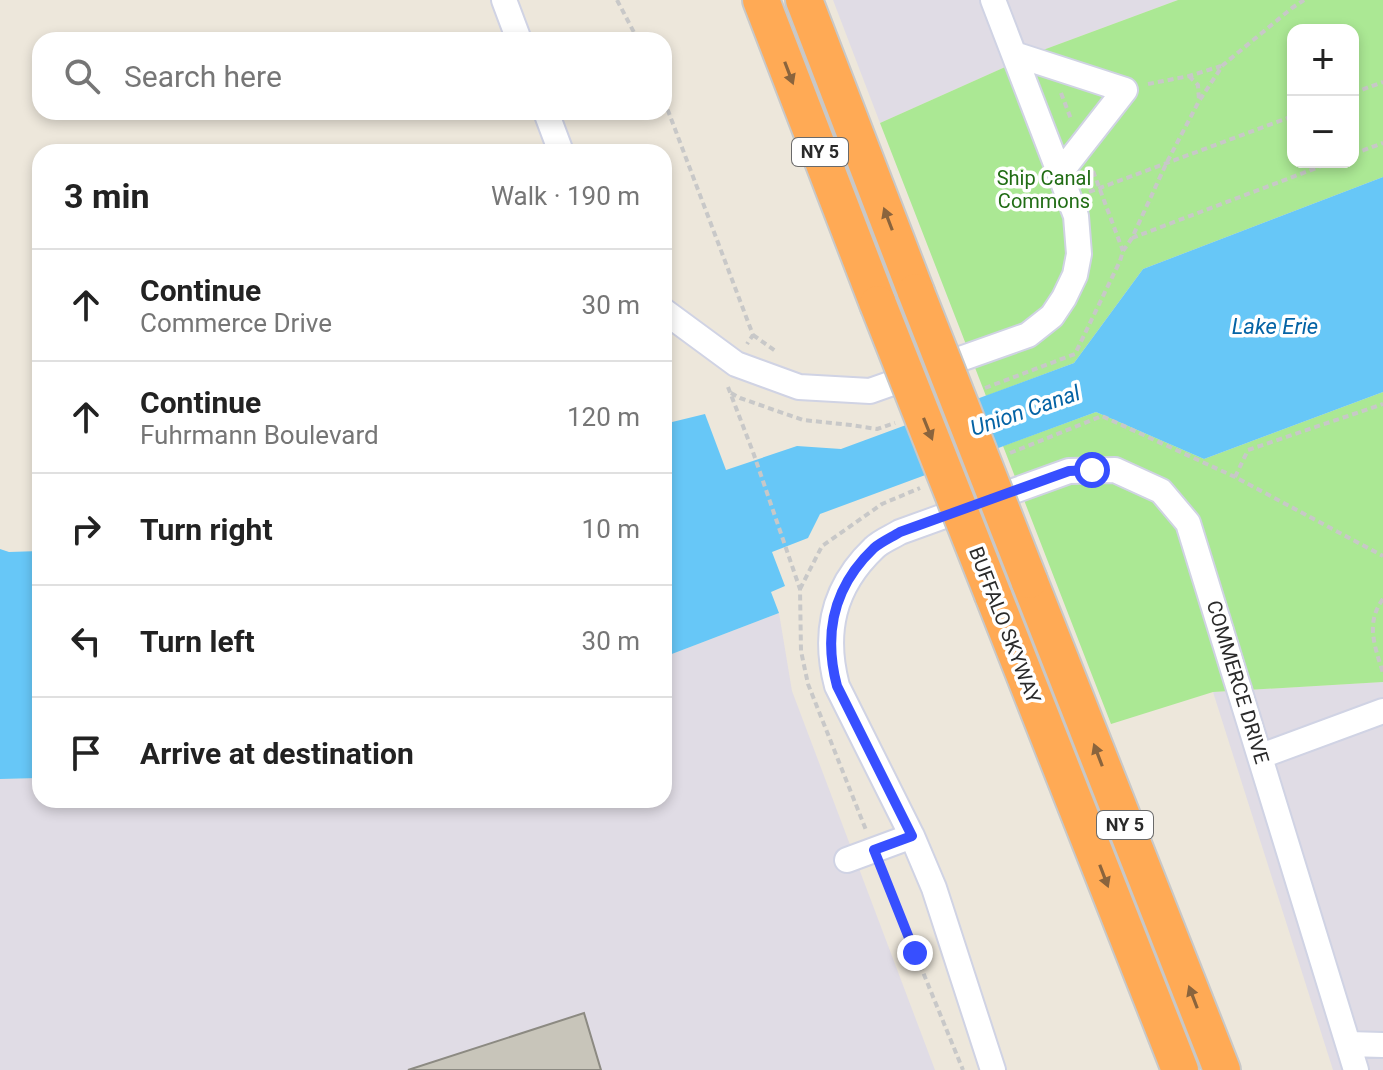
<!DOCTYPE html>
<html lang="en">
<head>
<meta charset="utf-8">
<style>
  :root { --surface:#fff; --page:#f2f2f2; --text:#222; --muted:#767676; --line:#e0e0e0 }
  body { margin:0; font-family:Roboto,sans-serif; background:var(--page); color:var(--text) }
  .controls { position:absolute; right:24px; top:24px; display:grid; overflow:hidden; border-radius:16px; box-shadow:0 4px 12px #0003 }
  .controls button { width:72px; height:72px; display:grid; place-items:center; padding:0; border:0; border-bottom:2px solid var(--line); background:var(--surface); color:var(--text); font:40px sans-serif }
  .stop { position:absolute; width:24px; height:24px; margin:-18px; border:6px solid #374fff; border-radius:50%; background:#fff }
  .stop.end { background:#374fff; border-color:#fff; box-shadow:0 2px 8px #0008 }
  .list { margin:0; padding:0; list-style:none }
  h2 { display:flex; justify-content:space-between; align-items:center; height:104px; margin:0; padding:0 32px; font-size:34px }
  h2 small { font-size:26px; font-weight:400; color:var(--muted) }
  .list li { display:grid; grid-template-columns:52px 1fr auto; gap:24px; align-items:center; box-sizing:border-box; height:112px; padding:0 32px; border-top:2px solid var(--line) }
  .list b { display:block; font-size:30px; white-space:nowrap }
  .list p { margin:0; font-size:26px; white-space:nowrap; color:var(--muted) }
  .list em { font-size:26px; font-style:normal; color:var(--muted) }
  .icon { flex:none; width:44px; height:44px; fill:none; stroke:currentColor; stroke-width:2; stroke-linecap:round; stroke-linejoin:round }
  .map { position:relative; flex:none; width:1383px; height:1070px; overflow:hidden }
  .search { position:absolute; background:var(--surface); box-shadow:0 4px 12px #0003; left:32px; top:32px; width:640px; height:88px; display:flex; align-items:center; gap:20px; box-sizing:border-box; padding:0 28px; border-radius:24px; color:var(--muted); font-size:30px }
  .panel { position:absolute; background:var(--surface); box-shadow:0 4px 12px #0003; left:32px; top:144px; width:640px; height:664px; border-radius:24px }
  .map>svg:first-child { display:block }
  .industrial { fill:#e0dce5 }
  .green { fill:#abe894; fill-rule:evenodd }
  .water { fill:#67c7f7 }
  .building { fill:#c8c5ba; stroke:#8c8a82; stroke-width:2 }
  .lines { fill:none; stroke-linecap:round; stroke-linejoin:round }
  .minor-casing { stroke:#d0d3e4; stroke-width:28 }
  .highway-casing { stroke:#c8c8c8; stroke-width:40 }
  .path { stroke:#c8c8c8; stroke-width:4; stroke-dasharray:6 4; stroke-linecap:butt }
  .minor { stroke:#fff; stroke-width:24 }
  .highway { stroke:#fa5; stroke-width:36 }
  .highway-bridge-casing { stroke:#c8c8c8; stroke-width:40; stroke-linecap:butt }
  .highway-bridge { stroke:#fa5; stroke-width:36 }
  .oneway { fill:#8a643d }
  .route { stroke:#374fff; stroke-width:10 }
  .labels { text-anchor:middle; stroke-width:7; stroke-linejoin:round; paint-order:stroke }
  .shield { fill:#fff; stroke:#6a6a6a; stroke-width:2 }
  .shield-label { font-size:18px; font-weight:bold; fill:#2a2a2a }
  .park-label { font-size:20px; fill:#216d15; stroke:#fff }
  .street-label { font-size:20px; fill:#2a2a2a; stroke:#fff }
  .water-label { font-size:22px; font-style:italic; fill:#0463a5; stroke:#fff }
</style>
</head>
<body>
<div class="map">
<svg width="1383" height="1070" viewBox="0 0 1383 1070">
  <rect width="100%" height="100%" fill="#ede7db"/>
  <path class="industrial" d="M833,0H1178L1043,50L880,123Z
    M779,613L792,691L935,1070H0V779L40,778V800H664V657Z
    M1383,682V1070H1333L1213,692Z"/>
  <path class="green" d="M1178,0H1383V177L1143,269L1074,363L986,396L880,123L1043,50ZM1293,30H1353V162H1293Z
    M1383,392V682L1213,692L1111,724L1003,446L1096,412L1204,459Z"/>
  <path class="water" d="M1383,177V392L1204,459L1096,412L820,514L808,538L772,552L785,586L771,592L779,613L664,657V424L705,414L726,470L797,446L841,449L1074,363L1143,269Z
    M0,549L9,552L40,551V778L0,779Z"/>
  <path class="building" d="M584,1013L601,1070H408Z"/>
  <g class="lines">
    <defs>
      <path id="minor" d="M504,0L519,40
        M1014,54L1125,90L1060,173
        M546,112L561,152
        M664,311L736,364L799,387L870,391L1028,335L1052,316L1064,298L1075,275L1079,254L1076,216L993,0
        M1261,756L1383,711
        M847,860L912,836
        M1348,1044L1383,1045
        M993,1070L934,888L912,836L837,686C823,633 833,587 874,548C881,541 892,537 900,532L1069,471L1115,470L1161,491L1188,523L1356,1070"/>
      <path id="highway" d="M761,0L878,304
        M804,0L916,292
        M1029,580L1222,1070
        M993,595L1180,1070"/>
    </defs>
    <use href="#minor" class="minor-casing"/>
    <use href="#highway" class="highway-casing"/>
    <path class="path" d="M617,0L638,40
      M1189,76L1198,85L1199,101
      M1148,84L1189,76L1221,66
      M1061,93L1071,119
      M1353,93L1383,82
      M664,100L753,335L747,344
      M1353,154L1383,143
      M1093,171L1123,251
      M1089,192L1293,116
      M1132,238L1332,162
      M753,335L777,352
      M728,387L753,452L800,589L801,651L808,684L866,830
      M985,388L1075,354L1120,261L1123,251L1132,238L1166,164L1199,101L1223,65L1292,8L1304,0
      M731,393L740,398L803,420L851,425L877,429L895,423
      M1010,453L1102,416L1235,477L1383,556
      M1235,477L1248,450L1383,404
      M800,589L822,546L882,504L920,488
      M1383,599C1365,623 1375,647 1383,673
      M882,872L963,1070"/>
    <use href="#minor" class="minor"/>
    <use href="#highway" class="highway"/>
    <defs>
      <path id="highway-bridge" d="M916,292L1029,580
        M878,304L993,595"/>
    </defs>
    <use href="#highway-bridge" class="highway-bridge-casing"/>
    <use href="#highway-bridge" class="highway-bridge"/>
  </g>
  <defs><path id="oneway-solid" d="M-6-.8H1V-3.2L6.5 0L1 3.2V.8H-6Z" transform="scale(2)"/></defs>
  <g class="oneway">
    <use href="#oneway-solid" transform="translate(789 73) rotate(69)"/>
    <use href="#oneway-solid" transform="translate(888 219) rotate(-111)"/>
    <use href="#oneway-solid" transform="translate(928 429) rotate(68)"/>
    <use href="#oneway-solid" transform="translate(1098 755) rotate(-111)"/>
    <use href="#oneway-solid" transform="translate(1104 876) rotate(69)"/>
    <use href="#oneway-solid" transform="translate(1193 997) rotate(-111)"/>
  </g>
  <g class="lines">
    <path class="route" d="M915,953L874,850L912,836L837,686C823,633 833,587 874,548C881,542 892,537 900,532L1069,471L1092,470"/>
  </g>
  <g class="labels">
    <g class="shield">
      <rect x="792" y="138" width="56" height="28" rx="6"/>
      <rect x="1097" y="811" width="56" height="28" rx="6"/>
    </g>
    <g class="shield-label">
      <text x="820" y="158">NY 5</text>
      <text x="1125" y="831">NY 5</text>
    </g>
    <g class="park-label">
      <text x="1044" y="185">Ship Canal<tspan x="1044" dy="23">Commons</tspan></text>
    </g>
    <g class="street-label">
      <text transform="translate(1005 625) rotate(69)" y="7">BUFFALO SKYWAY</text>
      <text transform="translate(1238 682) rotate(73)" y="7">COMMERCE DRIVE</text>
    </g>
    <g class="water-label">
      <text x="1275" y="334">Lake Erie</text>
      <text transform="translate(1025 410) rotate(-19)" y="8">Union Canal</text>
    </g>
  </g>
</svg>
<div class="controls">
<button>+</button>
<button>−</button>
</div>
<div class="stop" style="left:1092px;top:470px"></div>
<div class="stop end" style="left:915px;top:953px"></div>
<div class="search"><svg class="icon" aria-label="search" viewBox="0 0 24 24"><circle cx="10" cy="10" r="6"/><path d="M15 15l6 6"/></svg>Search here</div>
<section class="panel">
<h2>3 min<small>Walk · 190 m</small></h2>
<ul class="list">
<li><svg class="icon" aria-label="ahead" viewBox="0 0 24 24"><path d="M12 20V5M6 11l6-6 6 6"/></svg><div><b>Continue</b><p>Commerce Drive</p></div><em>30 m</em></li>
<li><svg class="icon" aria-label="ahead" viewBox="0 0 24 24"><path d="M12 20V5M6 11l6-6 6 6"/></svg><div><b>Continue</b><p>Fuhrmann Boulevard</p></div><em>120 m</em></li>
<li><svg class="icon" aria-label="right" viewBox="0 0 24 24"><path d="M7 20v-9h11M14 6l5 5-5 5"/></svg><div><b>Turn right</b></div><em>10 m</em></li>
<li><svg class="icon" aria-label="left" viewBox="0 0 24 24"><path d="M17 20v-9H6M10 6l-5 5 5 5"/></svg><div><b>Turn left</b></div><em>30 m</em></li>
<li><svg class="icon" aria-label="arrive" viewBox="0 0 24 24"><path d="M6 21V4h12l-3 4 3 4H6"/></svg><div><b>Arrive at destination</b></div></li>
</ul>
</section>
</div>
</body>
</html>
